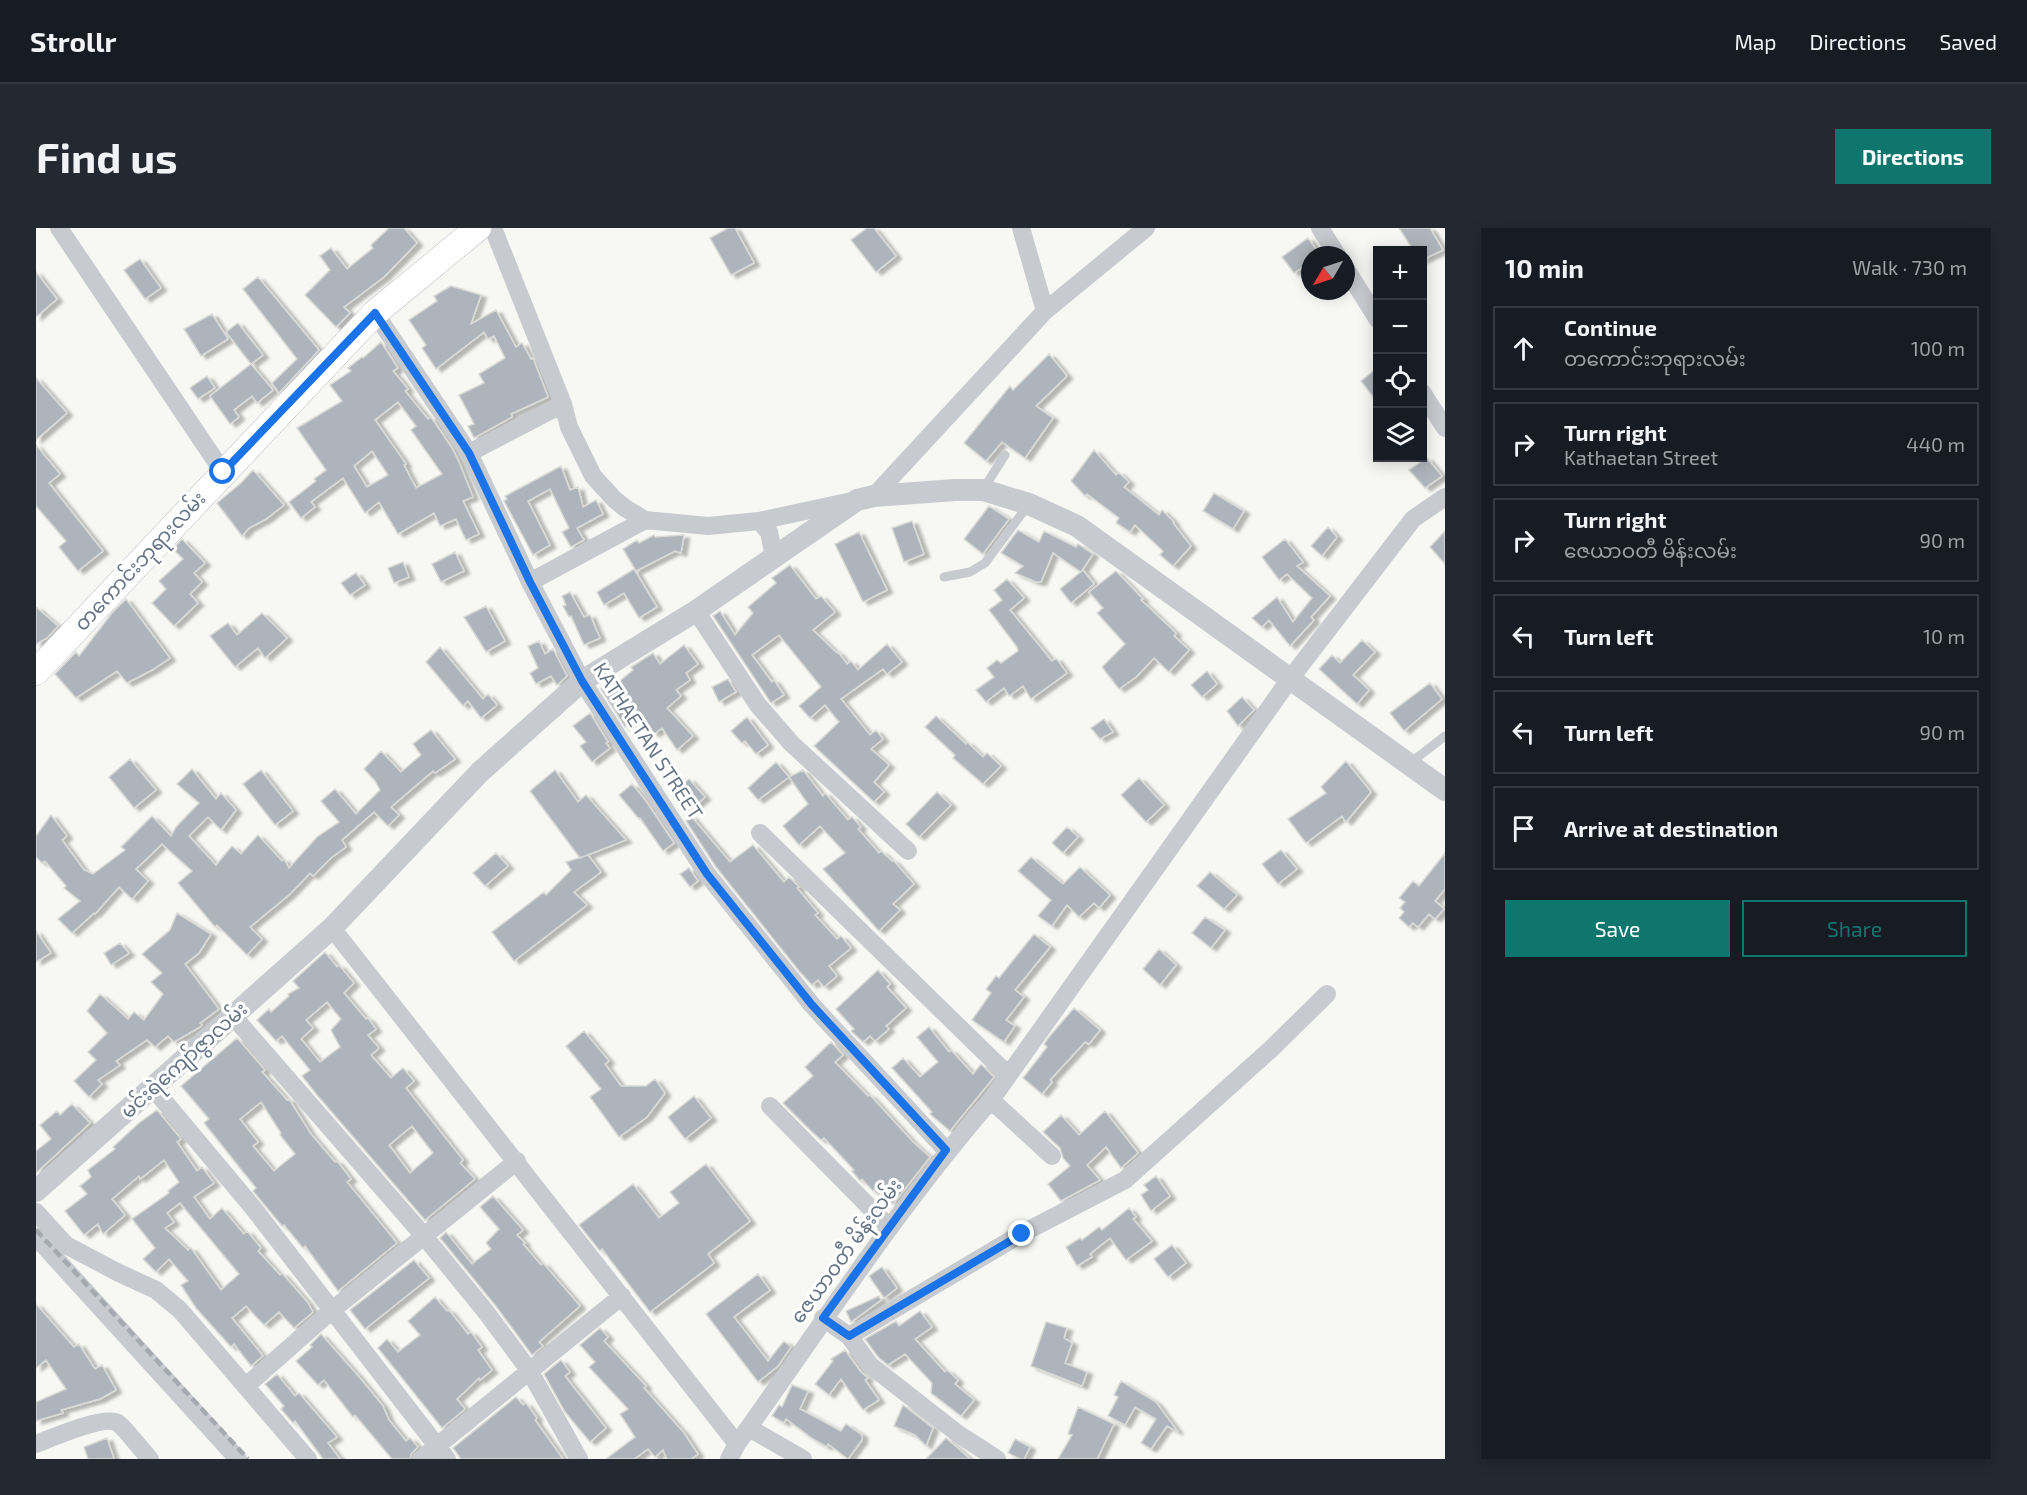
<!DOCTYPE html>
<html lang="en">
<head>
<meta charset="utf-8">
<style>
  :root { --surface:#171b24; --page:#242831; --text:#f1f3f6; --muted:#9ea1a6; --line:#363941; --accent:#0f766e }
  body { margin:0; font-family:"Exo 2","Noto Sans Myanmar",sans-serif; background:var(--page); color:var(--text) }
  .controls { position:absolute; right:18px; top:18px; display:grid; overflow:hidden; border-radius:0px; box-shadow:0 3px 15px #0003 }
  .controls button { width:54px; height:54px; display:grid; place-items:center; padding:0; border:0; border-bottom:2px solid var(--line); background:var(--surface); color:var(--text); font:30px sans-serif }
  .compass { position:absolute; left:1265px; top:18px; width:54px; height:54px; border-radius:50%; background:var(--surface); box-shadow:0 3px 15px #0003; rotate:231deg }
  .stop { position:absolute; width:18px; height:18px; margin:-14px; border:4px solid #1a73e8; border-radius:50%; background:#fff }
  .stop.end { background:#1a73e8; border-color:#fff; box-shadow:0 2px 6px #0008 }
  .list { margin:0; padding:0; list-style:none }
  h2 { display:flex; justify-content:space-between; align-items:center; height:78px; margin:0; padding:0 24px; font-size:26px }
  h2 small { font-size:20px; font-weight:400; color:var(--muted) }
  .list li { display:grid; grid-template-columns:39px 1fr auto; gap:18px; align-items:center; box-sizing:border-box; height:84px; margin:0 12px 12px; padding:0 12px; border:2px solid var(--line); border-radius:0px }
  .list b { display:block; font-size:22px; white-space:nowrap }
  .list p { margin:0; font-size:20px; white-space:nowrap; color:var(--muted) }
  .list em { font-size:20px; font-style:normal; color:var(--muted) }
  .actions { display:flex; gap:12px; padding:18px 24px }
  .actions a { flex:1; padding:14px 0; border:2px solid var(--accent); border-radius:0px; text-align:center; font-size:21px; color:var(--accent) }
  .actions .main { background:var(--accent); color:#fff }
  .icon { flex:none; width:33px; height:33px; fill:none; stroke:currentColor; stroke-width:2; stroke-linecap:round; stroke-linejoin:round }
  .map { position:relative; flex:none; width:1409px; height:1231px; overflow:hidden; border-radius:0px }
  header { display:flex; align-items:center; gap:36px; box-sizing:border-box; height:84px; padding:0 30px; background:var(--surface); border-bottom:2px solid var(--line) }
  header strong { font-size:28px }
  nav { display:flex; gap:33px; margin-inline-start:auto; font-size:21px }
  .intro { display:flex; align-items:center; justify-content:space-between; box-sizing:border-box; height:144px; padding:0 36px }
  h1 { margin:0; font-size:42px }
  .button { padding:15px 27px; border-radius:0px; background:var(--accent); color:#fff; font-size:21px; font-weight:700 }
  main { display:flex; gap:36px; padding:0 36px }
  aside { flex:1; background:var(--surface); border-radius:0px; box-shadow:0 3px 15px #0003 }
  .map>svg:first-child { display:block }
  .building { fill:#aeb4bb; stroke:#d9d9d6; stroke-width:1.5; fill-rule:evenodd; filter:url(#shadow) }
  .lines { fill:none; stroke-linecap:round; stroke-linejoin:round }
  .secondary-casing { stroke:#b9bdc2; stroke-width:27 }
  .service { stroke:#c7cace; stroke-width:9 }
  .minor { stroke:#c7cace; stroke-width:18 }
  .tertiary { stroke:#c7cace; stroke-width:22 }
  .secondary { stroke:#fff; stroke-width:26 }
  .rail { stroke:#a5aab1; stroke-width:4.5; stroke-dasharray:9 4.5; stroke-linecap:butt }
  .route { stroke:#1a73e8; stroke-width:8 }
  .labels { text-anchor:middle; stroke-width:6; stroke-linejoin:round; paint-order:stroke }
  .street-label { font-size:20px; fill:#657486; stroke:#fff }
</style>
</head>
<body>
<header>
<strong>Strollr</strong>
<nav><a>Map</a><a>Directions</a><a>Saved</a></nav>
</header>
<div class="intro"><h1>Find us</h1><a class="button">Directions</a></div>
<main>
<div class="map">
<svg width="1409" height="1231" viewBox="0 0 1409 1231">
  <defs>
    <filter id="shadow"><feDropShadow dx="5.5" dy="3" stdDeviation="1.5" flood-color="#0004"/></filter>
  </defs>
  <rect width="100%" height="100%" fill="#f7f7f4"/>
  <path class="building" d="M353,0H368L381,15L348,49L308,79L314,85L300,99L269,67L294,42L284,28L295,20L311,41L337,20L335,17Z
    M692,0H699L718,35L695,47L674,10Z
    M831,0H838L860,28L840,44L815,12Z
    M1363,0H1394L1407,22L1386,32V22H1377Z
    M1272,10L1284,27H1274V34L1258,45L1246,29Z
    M104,31L125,60L109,71L88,42Z
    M0,44L21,71L0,89Z
    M222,49L283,122L243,165L236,155L261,131L207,61Z
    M415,58L445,67L435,96L460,82L480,119L486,115L495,131L497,130L512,169L475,186L476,189L438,210L432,198L438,196L423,167L448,155L443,146L469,130L458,108L452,111L448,104L400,141L386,120L390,117L373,92L401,73L398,68Z
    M176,86L192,111L165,128L148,101Z
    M202,95L227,127L215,136L190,104Z
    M345,114L362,140L357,143L372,161L369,163L392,191L395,189L416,220L423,234L437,269L427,273L443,306L430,312L420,291L404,298L398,285L362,306L343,274L329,285L307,250L275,274L279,279L265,290L253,274L280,253L278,251L290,242L261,200L306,173L294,157L315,143L312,140L326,129L327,130ZM362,174L380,198L375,202L406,246L380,260L368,237L370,236L339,192ZM336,223L352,247L331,259L318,238Z
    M1013,126L1031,148L1000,178L1017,190L989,230L966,214L950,233L928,215L974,158L977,162Z
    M215,136L237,162L221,175L216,168L198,182L203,189L194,196L174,168Z
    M1341,140V174L1325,153Z
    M171,148L179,160L162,171L154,160Z
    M0,150L31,185L0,212Z
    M0,217L24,246L13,255L67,323L42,343L23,319L30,313L0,278Z
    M1058,222L1080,247L1082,244L1093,254L1088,259L1123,287L1126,282L1138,294L1137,295L1155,318L1137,338L1124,327L1127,323L1099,297L1094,304L1080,295L1083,290L1051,266L1049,268L1035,253Z
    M1391,230L1406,248L1389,260L1373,242Z
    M525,238L534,262L542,259L547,279L560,272L567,286L541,300L548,312L535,319L526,304L533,300L514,261L492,273L514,317L497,327L468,273L471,271L469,268Z
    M217,242L248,277L230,291L213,300L206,308L181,275L205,255Z
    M1178,265L1208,283L1197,301L1167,283Z
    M953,278L973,291L947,326L928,311Z
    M876,293L888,326L868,334L856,300Z
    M1292,299L1301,309L1286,328L1275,318Z
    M982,302L1003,314L1008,303L1040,319L1042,316L1057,326L1045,344L1017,325L1005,354H1000L979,345L987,338L965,325Z
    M1409,303V336L1394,319Z
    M823,304L851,362L827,374L799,316Z
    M618,307L619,309L648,307L645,325L639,323L600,343L587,321L601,312L603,315Z
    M146,311L169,335L158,345L166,354L154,366L162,375L138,398L116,375L130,361L123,353L147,331L137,321Z
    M1249,311L1267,334L1261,338L1294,368L1275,389L1278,392L1254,418L1233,392L1226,399L1216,390L1241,369L1257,394L1276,370L1251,346L1243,352L1226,329Z
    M419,324L428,343L405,354L396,336Z
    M367,334L373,349L358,355L352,340Z
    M754,337L780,371L785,368L799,384L777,402L801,425L802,424L811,436L815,433L822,442L851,416L866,434L851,446L847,441L805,471L834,507L840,502L847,511L835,521L853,537L838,554L848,564L838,574L778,518L803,494L789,477L774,490L763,478L785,459L743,407L716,427L736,454L738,452L748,467L735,475L677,388L684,383L699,407L717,385L712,379L740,355L736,350Z
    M598,341L621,379L603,390L588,365L568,377L561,364Z
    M1047,342L1058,356L1035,375L1024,361Z
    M1080,343L1107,371L1105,372L1140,405L1138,408L1153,422L1133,444L1118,430L1100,449L1083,461L1066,439L1089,416L1061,385L1067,380L1053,364Z
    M320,345L329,357L314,367L305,355Z
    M971,351L988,370L974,382L1016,433L1020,430L1031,445L995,471L987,458L973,468L968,460L950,474L940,462L958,449L951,440L961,432L965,435L982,423L981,419L953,382L966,372L958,362Z
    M534,364L548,389L554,387L564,410L548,417L535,388L533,389L527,378L530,377L526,368Z
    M90,371L134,430L116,442L91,455L81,443L40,470L19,446L40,424L43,428L76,385Z
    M450,378L469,413L450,424L428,389Z
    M0,379L22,398L11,410L0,416Z
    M226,385L251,410L229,430L222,420L199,439L174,408L192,395L201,407Z
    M1326,412L1339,424L1317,447L1333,462L1321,476L1283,441L1296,427L1304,435Z
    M503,413L509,426L517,421L531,448L521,457L515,448L500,456L494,445L502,440L492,418Z
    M648,417L662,436L650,445L654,452L640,462L645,468L631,480L657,508L641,522L626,500L618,506L604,487L589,499L565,461L575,452L579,457L597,442L595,439L617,425L624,436Z
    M404,419L447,471L452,466L461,477L445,490L432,473L427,478L390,434Z
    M1171,443L1181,456L1166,469L1155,457Z
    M692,451L700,464L683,474L676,459Z
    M1394,455L1406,471L1368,503L1354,485Z
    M1206,469L1218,482L1202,498L1191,483Z
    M554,485L572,514L570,515L574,520L556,534L544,518L550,514L537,498Z
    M900,488L930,516L931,514L947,529L951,525L965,538L947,556L917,530L919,527L889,499Z
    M711,489L732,517L720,526L709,513L706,515L695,503Z
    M1068,491L1077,504L1064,511L1055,500Z
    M395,502L419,531L399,545L397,543L355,579L363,587L352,598L338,584L306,612L310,619L296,629L277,648L274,645L254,666L214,699L226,711L211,727L181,697L179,699L142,655L156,643L126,616L100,641L112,653L96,671L83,659L59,686L58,685L36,705L22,691L44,673L28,660L30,658L9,633L6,635L0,629V608L15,587L31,608L26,612L48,642L57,646L89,622L85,619L116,588L135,608L140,599L163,575L141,556L156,541L180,571L185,565L200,582L185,602L172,589L153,608L180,637L196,618L205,626L222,607L246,633L248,631L253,640L281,609L303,594L285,573L299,561L320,586L344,562L339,553L328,541L345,523L365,544L385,527L377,516Z
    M94,531L120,562L98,580L73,549Z
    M1310,533L1335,564L1310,594L1306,588L1270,615L1252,591L1290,565L1285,559Z
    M740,534L753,549L722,572L712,560Z
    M225,542L257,583L239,597L207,556Z
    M519,542L542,574L550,567L590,612L544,630L494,563Z
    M767,542L787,568L789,565L812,592L816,589L825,599L822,601L843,625L845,623L856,633L857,632L878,656L857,676L864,682L843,703L787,641L809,625L784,598L763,617L747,598L772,576L753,549Z
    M1103,550L1128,577L1110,594L1085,567Z
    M653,551L669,569L652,584L636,565Z
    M596,556L610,573L638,615L627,623L604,590L603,591L583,567Z
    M901,564L915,577L883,609L870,596Z
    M655,588L694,634L717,617L748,654L753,649L763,659L761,660L782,685L779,687L801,711L805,708L815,720L793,738L801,748L788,759L782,752L776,757L763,743L680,639L650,593Z
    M1031,599L1042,609L1027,625L1016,615Z
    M1245,622L1261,641L1242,656L1226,636Z
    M460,625L472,638L449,658L437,645Z
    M1409,625V661L1399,673L1408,681L1399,691L1393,686L1382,699L1377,695L1373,699L1363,690L1368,684L1364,680L1369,674L1363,670L1377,653L1383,658Z
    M552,627L565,644L538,664L551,677L478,733L456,704L508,664L510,667L535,642L530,634Z
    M995,629L1027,656L1044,639L1074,667L1063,680L1058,675L1043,689L1031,677L1016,698L1002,688L1015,672L982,643Z
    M653,640L662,653L654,659L644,646Z
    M1174,644L1201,667L1188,681L1161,658Z
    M141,685L175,706L163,725L149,736L183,781L164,795L166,797L164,799L138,814L132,808L119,819L111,812L80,833L84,837L62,852L66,856L53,869L38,853L60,832L52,824L71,805L51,783L64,766L92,791L98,784L108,792L127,766L115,754L126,745L106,726L134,702Z
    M1169,689L1189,702L1175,720L1156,705Z
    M0,703L15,725L0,734Z
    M998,706L1014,719L979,762L988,769L970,792L979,798L968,814L936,792L955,765L950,761L960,748L963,750Z
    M84,715L93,725L75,737L68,725Z
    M1123,721L1140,737L1124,757L1107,741Z
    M289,724L301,739L303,737L318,755L308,765L330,791L332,790L340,801L332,807L343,820L335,827L355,850L367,840L378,853L370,860L427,932L424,935L439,951L389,992L281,867L266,848L274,842L246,808L240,813L221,792L233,781L235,784L253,768L252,766L263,760L257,753ZM291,774L305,791L295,802L304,819L284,834L265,811L277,800L270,792ZM376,898L397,925L374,945L353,917Z
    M842,742L854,756L851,759L870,780L850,798L853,801L839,813L834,808L827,814L815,803L818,801L800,781Z
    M1038,780L1064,802L1053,816L1049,814L1014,852L1016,854L1006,866L987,850L1011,819L1008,816L1013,809Z
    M893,799L913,824L915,822L937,846L945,836L958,849L914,903L894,886L896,884L856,840L867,830L884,849L902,834L881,809Z
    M548,803L573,833L569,836L585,858H610L619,851L629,865L611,889L583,909L554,869L565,861L530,818Z
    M201,810L229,842L226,844L251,872L253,871L275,906L299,934L301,933L315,951L311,954L361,1015L302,1063L269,1018L267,1020L248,997L246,998L217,963L220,960L168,895L173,891L145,858ZM225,874L245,905L244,907L259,926L238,943L217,918L222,914L204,891Z
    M795,814L807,827L799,834L832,868L834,867L877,914L894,929L857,976L840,960L837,963L826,951L824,953L816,943L818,942L788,910L785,912L774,902L747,875L777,848L769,839Z
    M658,868L675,890L649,911L632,889Z
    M36,876L54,895L0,945V923L15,911L4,897L21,883L24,887Z
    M121,882L145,911L141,914L161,943L166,939L178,955L158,969L174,991L186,980L208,1006L211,1003L225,1020L222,1023L244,1047L246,1045L272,1075L277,1084L258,1100L243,1084L228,1097L210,1078L196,1090L227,1128L215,1138L198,1116L195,1119L160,1080L145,1057L152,1053L133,1031L120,1044L107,1031L119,1020L96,991L133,965L132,963L143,954L128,932L104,951L103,948L76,971L89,987L67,1006L62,996L48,1007L29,983L51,966L44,958L55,949L52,942L79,921L77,919L103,895ZM144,975L203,1046L185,1062L155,1020L152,1022L129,1000L138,994L131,985Z
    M1069,883L1102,925L1085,940L1070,919L1051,937L1064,952L1025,973L1012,956L1034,938L1027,930L1024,920L1007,904L1025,887L1043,907Z
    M670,936L714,993L672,1026L678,1035L614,1084L566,1021L564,1023L543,997L597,956L623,990L643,975L634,964Z
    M1120,948L1134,968L1115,983L1105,967L1112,962L1108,957Z
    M457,968L487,1002L481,1007L489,1015L487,1016L505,1037L507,1035L544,1078L503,1114L507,1118L496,1127L459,1077L404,1010L410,1004L436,1036L455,1021L450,1015L463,1001L444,979Z
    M1093,980L1100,989L1097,991L1116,1013L1090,1032L1074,1010L1054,1026L1056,1029L1041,1038L1030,1019L1044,1010L1046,1012L1063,999L1066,1002Z
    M1136,1017L1150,1035L1132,1049L1118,1031Z
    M378,1032L393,1050L329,1101L314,1082Z
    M846,1039L861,1060L848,1070L833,1048Z
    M722,1046L734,1062L698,1089L732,1133L748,1113L755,1119L742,1138L722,1154L670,1086Z
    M843,1068L845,1072L815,1094L810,1083Z
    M399,1069L411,1083L413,1082L432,1106L435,1104L446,1119L442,1122L456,1142L444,1152L443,1150L421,1171L429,1181L406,1200L342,1120L351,1111L362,1124L384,1107L372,1093Z
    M0,1076L38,1119L43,1116L59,1141L66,1137L80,1162L64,1171L25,1182L27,1185L0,1193V1174L30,1161L10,1132L0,1140Z
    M884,1083L896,1099L879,1111L909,1144L911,1142L922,1152L919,1156L938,1172L925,1188L895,1165L896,1155L869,1126L852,1137L842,1129L829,1111L860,1093L863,1098Z
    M1010,1094L1031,1100L1028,1110L1036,1115L1029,1135L1051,1144L1046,1158L995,1138Z
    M564,1100L572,1109L568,1113L610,1158L608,1160L648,1205L662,1226L655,1231H631L627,1222L619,1229L612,1221L598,1231H570L599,1209L584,1186L592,1181L553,1139L559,1134L544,1117Z
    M285,1106L324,1150L347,1178L353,1192L370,1213L374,1210L382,1219L375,1226L374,1231H356L319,1187L317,1189L288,1152L282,1157L260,1133L276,1119L274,1117Z
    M809,1122L825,1144L832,1150L829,1152L843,1172L827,1182L805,1151L793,1167L779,1156L797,1133L795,1131Z
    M525,1132L534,1144L529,1148L570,1200L554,1214L529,1184L508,1146Z
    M241,1146L259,1168L263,1165L301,1209L292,1215L304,1231H287L259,1193L257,1195L245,1181L248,1178L229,1156Z
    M1085,1153L1120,1174L1142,1204L1131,1198L1115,1221L1105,1215L1120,1191L1099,1179L1089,1197L1072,1188L1082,1169L1078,1167Z
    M756,1157L772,1163L764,1181L805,1203L810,1196L826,1207V1212L812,1231L792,1216L791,1219L777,1211L750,1191L748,1195L736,1188L743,1177L746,1179Z
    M480,1169L487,1177L490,1175L501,1190L499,1192L527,1231H425L417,1220Z
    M867,1177L897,1200L890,1218L879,1207L858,1198Z
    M1042,1179L1078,1196L1061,1231H1022L1036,1207L1032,1206Z
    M71,1210L78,1231H52L48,1219Z
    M910,1210L917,1216L934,1231H890Z
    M979,1211L994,1219L988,1231H984L972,1225Z"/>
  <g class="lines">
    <defs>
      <path id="secondary" d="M0,444L339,85L442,0"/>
    </defs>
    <use href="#secondary" class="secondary-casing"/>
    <path class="service" d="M948,260L969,227
      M908,349L934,344L949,335L993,276
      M1374,535L1409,508"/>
    <path class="minor" d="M23,0L187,244
      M457,0L527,176L533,199L557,248L578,271L589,280L609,292L672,298L723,293L816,273
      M985,0L1009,83
      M1284,0L1301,27
      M1310,41L1342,92
      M339,85L433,225L494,354L546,453L671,646L776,777L910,922
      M1386,164L1409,200
      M433,225L527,176
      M838,268L1009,83L1110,0
      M723,293L733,304L738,329
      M494,354L609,292
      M660,383L722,477L755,515L872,623
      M724,605L971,846
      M296,700L701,1216
      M197,788L388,1008L450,1084L493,1142L543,1231
      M117,860L218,981L411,1231
      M955,872L1016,928
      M734,878L854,1000
      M0,984L30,1017L81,1044L120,1062L144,1082L272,1231
      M0,1009L202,1231
      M787,1090L813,1108L834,1137L921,1205L961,1231
      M813,1108L985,1006L1089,952L1235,821L1291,766
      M210,1158L295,1083L481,933
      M713,1200L767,1231
      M0,1216C15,1210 69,1187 82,1195C89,1200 106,1223 114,1231
      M385,1231L586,1068
      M693,1231L701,1216C784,1100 861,980 955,872L1254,451L1377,291L1409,269"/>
    <path class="tertiary" d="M0,963L296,700L444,544L546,453L660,383L821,272L838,268L919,262H947L993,276L1041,298L1409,562"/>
    <use href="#secondary" class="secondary"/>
    <path class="rail" d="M0,1002L212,1231"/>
  </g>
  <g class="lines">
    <path class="route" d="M187,244L339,85L433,225L494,354L546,453L671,646L776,777L910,922L787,1090L813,1108L986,1006"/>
  </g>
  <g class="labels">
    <g class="street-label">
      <text transform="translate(104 333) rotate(-47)" y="7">တကောင်းဘုရားလမ်း</text>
      <text transform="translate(612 513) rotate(57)" y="7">KATHAETAN STREET</text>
      <text transform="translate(148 832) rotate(-42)" y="7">မင်းရဲကျော်ဇွာလမ်း</text>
      <text transform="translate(810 1023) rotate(-54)" y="7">ဇေယာဝတီ မိန်းလမ်း</text>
    </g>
  </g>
</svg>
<div class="controls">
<button>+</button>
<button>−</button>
<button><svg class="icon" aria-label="locate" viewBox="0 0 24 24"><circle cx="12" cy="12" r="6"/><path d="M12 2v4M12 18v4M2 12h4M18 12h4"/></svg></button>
<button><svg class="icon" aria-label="layers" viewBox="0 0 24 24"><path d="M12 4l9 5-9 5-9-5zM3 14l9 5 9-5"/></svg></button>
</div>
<svg class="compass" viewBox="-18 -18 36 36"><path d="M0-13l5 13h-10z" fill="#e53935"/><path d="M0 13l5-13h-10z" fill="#9ea1a6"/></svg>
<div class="stop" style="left:187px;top:244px"></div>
<div class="stop end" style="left:986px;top:1006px"></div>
</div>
<aside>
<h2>10 min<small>Walk · 730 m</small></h2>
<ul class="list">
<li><svg class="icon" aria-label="ahead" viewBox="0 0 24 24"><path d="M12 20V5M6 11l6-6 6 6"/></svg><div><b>Continue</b><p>တကောင်းဘုရားလမ်း</p></div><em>100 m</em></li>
<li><svg class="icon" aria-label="right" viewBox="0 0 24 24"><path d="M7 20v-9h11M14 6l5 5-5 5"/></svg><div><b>Turn right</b><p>Kathaetan Street</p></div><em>440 m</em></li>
<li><svg class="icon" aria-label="right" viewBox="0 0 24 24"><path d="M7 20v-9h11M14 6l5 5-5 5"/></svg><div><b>Turn right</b><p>ဇေယာဝတီ မိန်းလမ်း</p></div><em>90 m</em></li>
<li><svg class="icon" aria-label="left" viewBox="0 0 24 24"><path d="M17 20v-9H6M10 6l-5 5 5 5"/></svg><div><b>Turn left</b></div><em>10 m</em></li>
<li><svg class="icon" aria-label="left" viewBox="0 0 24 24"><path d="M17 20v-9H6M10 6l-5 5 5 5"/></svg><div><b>Turn left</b></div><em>90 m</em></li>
<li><svg class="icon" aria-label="arrive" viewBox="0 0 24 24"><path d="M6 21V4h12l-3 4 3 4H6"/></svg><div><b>Arrive at destination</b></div></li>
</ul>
<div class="actions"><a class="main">Save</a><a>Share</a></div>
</aside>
</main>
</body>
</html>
